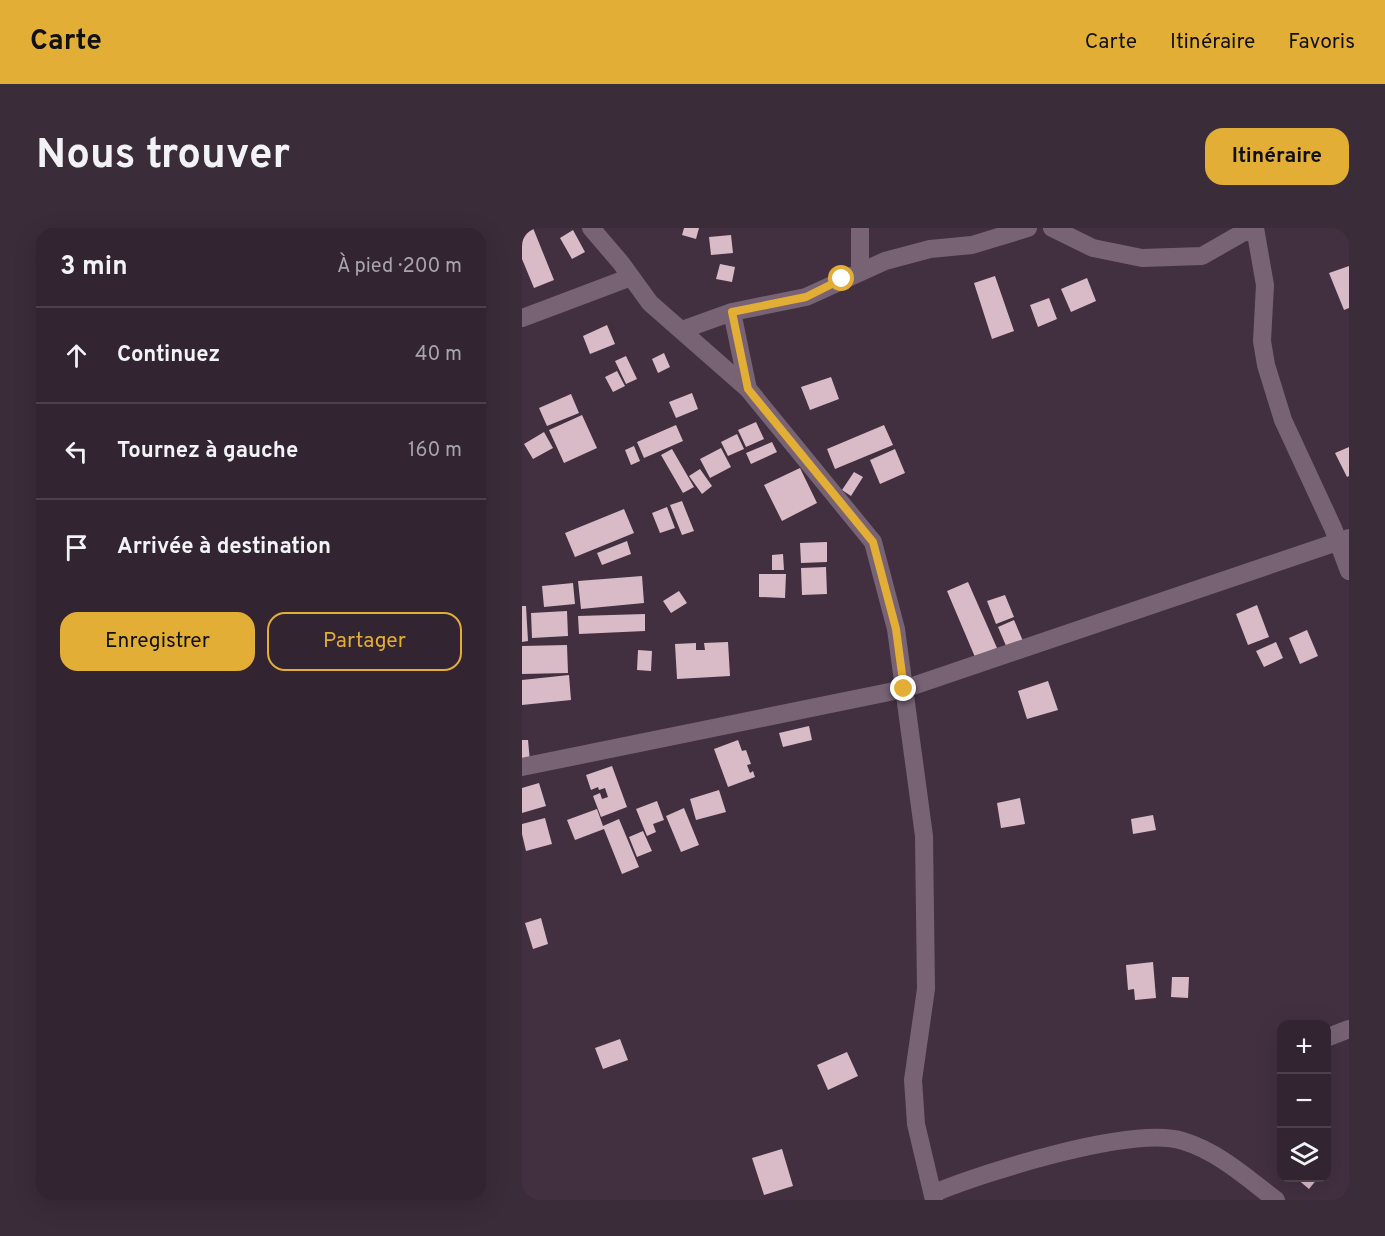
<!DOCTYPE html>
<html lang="fr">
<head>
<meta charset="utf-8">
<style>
  :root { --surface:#322430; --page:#3a2c38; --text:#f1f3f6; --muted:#a8a4ab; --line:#4d414c; --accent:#e3ae35 }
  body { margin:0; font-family:Overpass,sans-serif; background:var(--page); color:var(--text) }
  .controls { position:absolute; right:18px; bottom:18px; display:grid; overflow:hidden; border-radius:12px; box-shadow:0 6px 24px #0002 }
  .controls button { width:54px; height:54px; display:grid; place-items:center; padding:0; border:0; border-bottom:2px solid var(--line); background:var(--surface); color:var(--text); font:30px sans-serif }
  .stop { position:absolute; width:18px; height:18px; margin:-14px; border:4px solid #e3ae35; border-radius:50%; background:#fff }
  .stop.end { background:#e3ae35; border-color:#fff; box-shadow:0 2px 6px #0008 }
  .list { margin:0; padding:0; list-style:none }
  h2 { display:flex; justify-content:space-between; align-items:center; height:78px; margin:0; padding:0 24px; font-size:26px }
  h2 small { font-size:20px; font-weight:400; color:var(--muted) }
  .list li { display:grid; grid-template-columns:39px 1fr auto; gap:18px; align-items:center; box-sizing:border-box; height:96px; padding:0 24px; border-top:2px solid var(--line) }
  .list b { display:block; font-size:22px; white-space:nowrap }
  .list em { font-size:20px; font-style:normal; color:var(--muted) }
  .actions { display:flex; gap:12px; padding:18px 24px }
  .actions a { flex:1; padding:14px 0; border:2px solid var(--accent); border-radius:18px; text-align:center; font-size:21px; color:var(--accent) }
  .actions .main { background:var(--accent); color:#111 }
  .icon { flex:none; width:33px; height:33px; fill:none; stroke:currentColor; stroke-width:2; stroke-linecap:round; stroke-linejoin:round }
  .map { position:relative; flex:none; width:827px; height:972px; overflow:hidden; border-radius:18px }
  header { display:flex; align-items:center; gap:36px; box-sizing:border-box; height:84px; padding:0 30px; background:var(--accent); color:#111 }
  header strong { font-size:28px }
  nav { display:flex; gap:33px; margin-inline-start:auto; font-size:21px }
  .intro { display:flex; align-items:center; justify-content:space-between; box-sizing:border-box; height:144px; padding:0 36px }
  h1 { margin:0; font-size:42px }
  .button { padding:15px 27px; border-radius:18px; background:var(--accent); color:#111; font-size:21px; font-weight:700 }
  main { display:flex; gap:36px; padding:0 36px }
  aside { flex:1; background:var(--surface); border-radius:18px; box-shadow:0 6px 24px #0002 }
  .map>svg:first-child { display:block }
  .building { fill:#d8bbc6 }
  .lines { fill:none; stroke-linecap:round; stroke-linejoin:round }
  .street { stroke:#776374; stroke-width:18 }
  .route { stroke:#e3ae35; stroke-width:8 }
</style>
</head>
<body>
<header>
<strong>Carte</strong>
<nav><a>Carte</a><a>Itinéraire</a><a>Favoris</a></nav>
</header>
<div class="intro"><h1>Nous trouver</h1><a class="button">Itinéraire</a></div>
<main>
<aside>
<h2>3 min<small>À pied · 200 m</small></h2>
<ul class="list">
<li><svg class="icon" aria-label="ahead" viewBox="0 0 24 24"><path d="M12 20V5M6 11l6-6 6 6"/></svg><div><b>Continuez</b></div><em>40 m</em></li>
<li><svg class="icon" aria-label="left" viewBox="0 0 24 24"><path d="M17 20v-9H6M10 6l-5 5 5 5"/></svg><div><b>Tournez à gauche</b></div><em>160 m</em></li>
<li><svg class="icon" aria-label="arrive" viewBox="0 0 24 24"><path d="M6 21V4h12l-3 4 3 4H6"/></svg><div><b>Arrivée à destination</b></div></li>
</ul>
<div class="actions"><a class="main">Enregistrer</a><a>Partager</a></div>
</aside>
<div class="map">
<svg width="827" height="972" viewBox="0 0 827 972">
  <rect width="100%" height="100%" fill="#423040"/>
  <path class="building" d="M4,0H11L32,52L12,60L0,31V1Z
    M162,0H177L174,11L160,7Z
    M51,2L63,24L50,31L38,10Z
    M209,7L211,25L189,27L187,9Z
    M198,36L213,39L210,54L194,51Z
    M827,38V80L822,82L807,45Z
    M473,48L492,103L470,111L452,55Z
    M565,50L574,73L549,84L539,61Z
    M527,70L535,91L516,99L508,77Z
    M85,97L93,116L68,126L61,108Z
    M142,125L148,139L136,145L130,131Z
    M104,128L115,151L104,156L93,133Z
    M95,143L103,158L91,164L83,149Z
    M309,149L317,171L288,182L279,159Z
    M170,165L176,181L154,190L147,174Z
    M49,166L57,185L25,198L17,180Z
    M60,187L75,220L42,235L27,202Z
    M234,194L242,211L224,219L216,202Z
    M154,197L161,213L122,230L115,214Z
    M362,197L371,217L313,241L305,221Z
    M22,204L31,220L11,231L2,216Z
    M215,206L222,221L206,228L199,214Z
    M250,214L255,224L229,236L224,225Z
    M112,218L118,233L109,237L103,222Z
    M827,219V248L825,249L813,225Z
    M199,220L209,239L188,250L178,231Z
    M150,221L172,259L161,265L139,227Z
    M373,221L383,245L358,256L348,232Z
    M278,240L295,275L260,293L242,257Z
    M178,241L190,258L180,266L167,248Z
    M332,244L341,249L329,268L320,262Z
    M160,273L172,303L160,307L148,277Z
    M145,279L153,300L138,305L130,285Z
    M102,281L112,305L53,329L43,305Z
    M105,313L109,326L80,337L75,325Z
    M305,314V334L279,335L278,315Z
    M261,326L262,342H250V327Z
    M304,339L305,366L280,367L279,340Z
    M237,346H264L263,370L237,369Z
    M120,348L122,375L59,381L56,353Z
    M446,354L475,420L453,429L425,363Z
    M51,355L53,376L22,379L20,358Z
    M157,363L165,375L149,385L141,373Z
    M483,367L492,389L474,396L465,373Z
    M735,377L747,409L726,417L714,386Z
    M0,378H4L6,413L0,414Z
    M45,383L46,408L10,410L9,385Z
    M123,386V403L57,406L56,388Z
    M492,392L501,413L485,420L476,399Z
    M785,402L796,428L778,436L767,410Z
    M206,414L208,448L155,451L153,416L174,415V422H183L182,415Z
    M754,414L761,430L742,439L734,423Z
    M45,417L46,445L0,446V418Z
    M116,422L130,423L129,443L115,442Z
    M47,447L49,472L0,477V452Z
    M526,453L536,482L505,491L496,463Z
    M287,498L290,512L261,519L257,505Z
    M0,512H6L8,534L0,535Z
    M216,512L220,523L224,522L229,536L225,537L228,545L231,543L233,549L206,559L192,521Z
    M90,538L105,579L79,589L71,568L78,565L80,571L86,569L83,560L77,562L76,559L69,562L64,547Z
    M17,555L24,578L0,585V560Z
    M197,562L204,584L174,592L168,571Z
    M498,570L503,596L479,600L475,575Z
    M135,573L142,592L131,596L134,604L125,608L114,581Z
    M162,580L177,617L159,624L144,588Z
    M75,581L81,598L97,591L117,639L100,646L82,601L53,612L45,592Z
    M631,587L634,602L611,606L609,591Z
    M23,590L30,616L4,623L0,606V596Z
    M121,603L130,623L115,629L107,609Z
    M19,690L26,716L11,721L3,695Z
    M631,734L634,770L613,772L612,761L606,762L604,737Z
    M650,749H667L666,770L649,769Z
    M98,811L106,832L81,841L73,820Z
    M325,824L336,848L306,862L295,837Z
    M260,921L271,958L242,967L230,930Z
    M774,950H796L787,961Z"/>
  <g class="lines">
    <path class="street" d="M69,0L99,35L128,75L226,161L351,314L374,401L402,608L404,761L391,852L394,896L412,972
      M338,0V43
      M530,0L571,20L620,30L680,28L729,0
      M733,0L743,57L740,113L744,137L761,192L811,300L827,343
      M210,84L226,161
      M0,90L109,49
      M160,102L210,84L284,69L363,33L408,21L450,17L506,0
      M0,539L382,461L827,310
      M804,810L827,801
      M412,965C463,944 611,897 661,913C697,924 725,950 754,972"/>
  </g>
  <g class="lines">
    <path class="route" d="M320,51L284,69L210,84L226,161L351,314L374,401L382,461"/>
  </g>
</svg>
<div class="controls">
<button>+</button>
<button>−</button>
<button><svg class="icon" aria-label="layers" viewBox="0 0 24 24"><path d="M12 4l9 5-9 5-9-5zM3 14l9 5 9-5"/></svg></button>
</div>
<div class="stop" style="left:320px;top:51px"></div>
<div class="stop end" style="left:382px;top:461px"></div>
</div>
</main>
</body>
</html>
